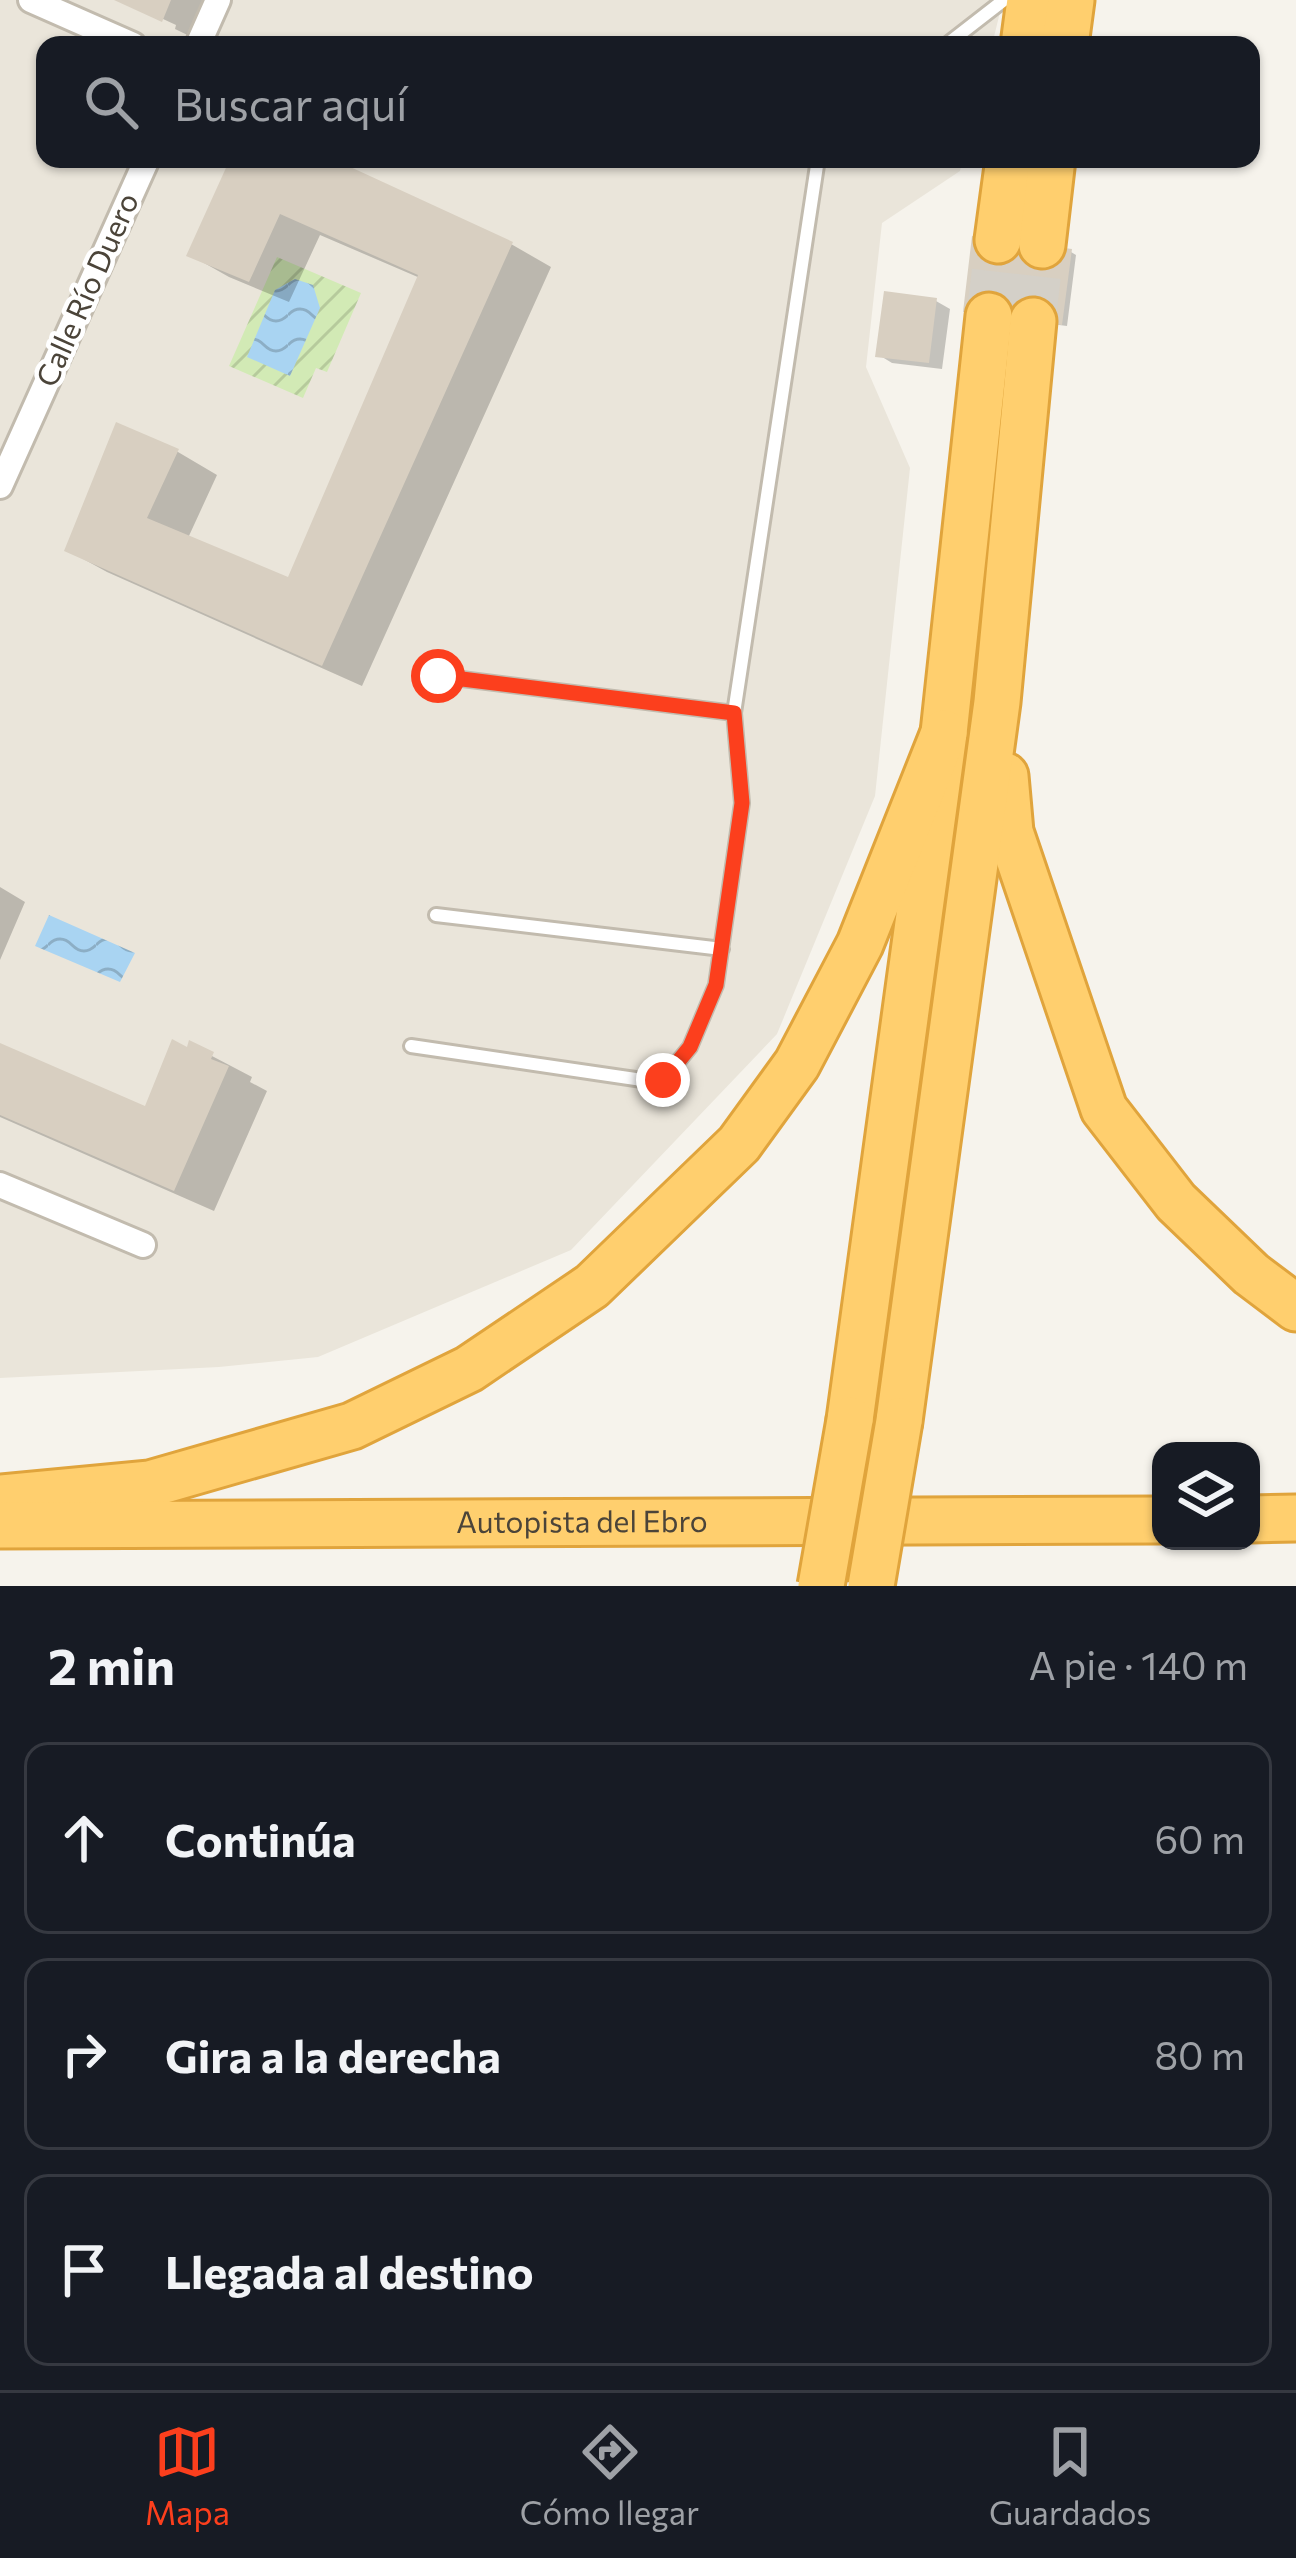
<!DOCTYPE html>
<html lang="es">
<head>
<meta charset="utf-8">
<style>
  :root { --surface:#171b24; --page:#242831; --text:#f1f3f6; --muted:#9ea1a6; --line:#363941; --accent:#fc3f1d }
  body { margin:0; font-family:Commissioner,sans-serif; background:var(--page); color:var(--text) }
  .controls { position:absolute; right:36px; bottom:36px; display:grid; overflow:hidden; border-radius:24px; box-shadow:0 3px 9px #0004 }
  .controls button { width:108px; height:108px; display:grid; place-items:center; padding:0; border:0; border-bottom:3px solid var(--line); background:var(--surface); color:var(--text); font:60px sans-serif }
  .stop { position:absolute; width:36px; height:36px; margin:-27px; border:9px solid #fc3f1d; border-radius:50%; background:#fff }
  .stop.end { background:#fc3f1d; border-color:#fff; box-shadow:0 3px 12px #0008 }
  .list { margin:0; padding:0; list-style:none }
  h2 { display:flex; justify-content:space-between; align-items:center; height:156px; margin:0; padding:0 48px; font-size:51px }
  h2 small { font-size:39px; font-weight:400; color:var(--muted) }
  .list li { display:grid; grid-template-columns:78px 1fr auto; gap:36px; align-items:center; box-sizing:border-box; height:192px; margin:0 24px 24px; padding:0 24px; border:3px solid var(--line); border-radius:24px }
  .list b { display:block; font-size:45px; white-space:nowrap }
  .list em { font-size:39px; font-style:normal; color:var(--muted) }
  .icon { flex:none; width:66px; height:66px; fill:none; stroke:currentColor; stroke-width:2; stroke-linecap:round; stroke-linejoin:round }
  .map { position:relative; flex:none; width:1296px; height:1586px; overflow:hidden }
  .search { position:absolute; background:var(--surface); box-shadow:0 3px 9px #0004; left:36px; right:36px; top:36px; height:132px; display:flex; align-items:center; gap:30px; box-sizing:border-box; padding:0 42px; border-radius:24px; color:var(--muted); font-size:45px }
  .sheet { height:804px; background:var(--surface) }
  nav { display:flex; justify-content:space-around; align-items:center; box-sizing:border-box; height:168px; border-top:3px solid var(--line); background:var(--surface); font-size:33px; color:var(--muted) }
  nav a { display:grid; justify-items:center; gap:6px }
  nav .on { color:var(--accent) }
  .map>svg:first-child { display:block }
  .residential { fill:#eae5da }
  .garden { fill:url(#garden-furrows) }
  .water { fill:url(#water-waves) }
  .shadow { fill:#0003 }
  .building { fill:#d8cfc1 }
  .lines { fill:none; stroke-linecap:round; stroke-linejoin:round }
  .highway-tunnel { stroke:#d4d0c8; stroke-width:45; stroke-dasharray:45 22; stroke-linecap:butt }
  .lane-casing { stroke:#c2bbae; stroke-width:18 }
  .street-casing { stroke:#c2bbae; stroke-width:30 }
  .highway-casing { stroke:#e0a43c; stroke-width:51 }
  .lane { stroke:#fff; stroke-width:12 }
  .street { stroke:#fff; stroke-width:24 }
  .highway { stroke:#ffcf6e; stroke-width:45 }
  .highway-bridge-casing { stroke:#e0a43c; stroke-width:51; stroke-linecap:butt }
  .highway-bridge { stroke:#ffcf6e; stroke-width:45 }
  .route { stroke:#fc3f1d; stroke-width:15 }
  .labels { text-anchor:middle; stroke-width:9; stroke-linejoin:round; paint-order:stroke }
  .street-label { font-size:30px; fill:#4b4439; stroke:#fff }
</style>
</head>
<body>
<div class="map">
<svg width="1296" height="1586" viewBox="0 0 1296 1586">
  <defs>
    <pattern id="garden-furrows" width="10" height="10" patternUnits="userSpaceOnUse" patternTransform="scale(3)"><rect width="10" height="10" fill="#d2eab5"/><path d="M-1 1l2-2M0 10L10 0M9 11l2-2" fill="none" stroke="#b6ca9c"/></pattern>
    <pattern id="water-waves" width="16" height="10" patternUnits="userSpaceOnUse" patternTransform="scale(3)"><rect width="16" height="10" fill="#a9d4f2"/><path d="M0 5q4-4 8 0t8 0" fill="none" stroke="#8caec5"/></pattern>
  </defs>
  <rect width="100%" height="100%" fill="#f6f3ec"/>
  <path class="residential" d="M0,0H1003L992,45H45V159H963L960,171L882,223L866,367L910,468L875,796L777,1034L571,1250L318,1357L219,1367L0,1378Z"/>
  <path class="garden" d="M277,257L361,293L327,372L316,368L303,398L229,366Z"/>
  <path class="water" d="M295,279L313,285L320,308L290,376L247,357L275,290Z
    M49,915L135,953L120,982L35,946Z"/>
  <path class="shadow" d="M122,0H220L202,42L175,29L176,25Z
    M233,159H325L511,244L551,267L362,686L107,572L67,550L118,426L178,452L217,475L188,538L290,581L420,278L320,235L289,302L229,277L190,255Z
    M1071,252L1076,255L1067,326L972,314Z
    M936,301L950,309L942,369L892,363L879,355Z
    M0,887L25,902L0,960Z
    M191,1045L252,1077L250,1082L267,1091L214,1211L0,1117V1046L146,1110Z"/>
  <path class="building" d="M114,0H171L162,22Z
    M230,159H333L513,242L322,666L64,551L116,422L179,449L147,518L288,577L418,275L280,214L249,282L186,256Z
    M972,236L1072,249L1062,325L963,312Z
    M884,291L937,298L929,363L875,357Z
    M172,1039L187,1047L189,1040L214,1052L211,1059L229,1066L174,1191L0,1115V1043L145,1106Z"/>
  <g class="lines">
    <path class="highway-tunnel" d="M989,316L998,240
      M1033,321L1042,245"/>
    <defs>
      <path id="lane" d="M946,45L1004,0
        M438,676L734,713
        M436,915L722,949
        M411,1046L649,1081L663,1080L690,1047L716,985L742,803L734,713L818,159"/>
      <path id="street" d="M31,0L133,45
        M198,45L218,0
        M0,486L147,159
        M0,1185L143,1245"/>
      <g id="highway">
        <path d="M1024,45L1030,0"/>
        <path d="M1065,45L1071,0"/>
        <path d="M998,240L1009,159"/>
        <path d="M1042,245L1052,159"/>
        <path d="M1005,776L1010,832L1104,1109L1176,1202L1251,1274L1296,1308"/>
        <path d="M850,1420L944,733L989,316"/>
        <path d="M899,1421L997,702L1033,321"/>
        <path d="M0,1498L150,1484L352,1426L469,1369L592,1286L739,1144L797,1064L860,944L944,733"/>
        <path d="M1251,1519L1296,1518"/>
        <path id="s1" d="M0,1525L1161,1520"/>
      </g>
    </defs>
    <use href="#lane" class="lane-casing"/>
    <use href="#street" class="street-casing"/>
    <use href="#highway" class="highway-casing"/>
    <use href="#lane" class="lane"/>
    <use href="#street" class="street"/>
    <use href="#highway" class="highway"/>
    <defs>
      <path id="highway-bridge" d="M821,1586L850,1420
        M871,1586L899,1421"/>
    </defs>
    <use href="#highway-bridge" class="highway-bridge-casing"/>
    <use href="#highway-bridge" class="highway-bridge"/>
  </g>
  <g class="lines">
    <path class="route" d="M438,676L734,713L742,803L716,985L690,1047L663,1080"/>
  </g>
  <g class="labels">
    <g class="street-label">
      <text transform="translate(88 290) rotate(-66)" y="10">Calle Río Duero</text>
      <text dy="10" stroke="none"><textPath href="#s1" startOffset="582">Autopista del Ebro</textPath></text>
    </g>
  </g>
</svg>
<div class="controls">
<button><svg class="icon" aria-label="layers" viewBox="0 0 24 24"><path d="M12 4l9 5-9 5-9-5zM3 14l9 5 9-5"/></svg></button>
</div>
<div class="stop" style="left:438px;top:676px"></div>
<div class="stop end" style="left:663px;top:1080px"></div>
<div class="search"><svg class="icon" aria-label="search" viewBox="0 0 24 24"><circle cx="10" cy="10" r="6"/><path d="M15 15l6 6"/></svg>Buscar aquí</div>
</div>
<section class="sheet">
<h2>2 min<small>A pie · 140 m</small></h2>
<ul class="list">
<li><svg class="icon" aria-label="ahead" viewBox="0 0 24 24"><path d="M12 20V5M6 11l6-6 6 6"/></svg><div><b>Continúa</b></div><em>60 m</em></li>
<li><svg class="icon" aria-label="right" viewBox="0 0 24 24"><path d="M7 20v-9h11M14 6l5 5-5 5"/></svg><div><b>Gira a la derecha</b></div><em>80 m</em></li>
<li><svg class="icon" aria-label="arrive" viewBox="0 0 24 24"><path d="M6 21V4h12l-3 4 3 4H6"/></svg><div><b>Llegada al destino</b></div></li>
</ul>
</section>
<nav>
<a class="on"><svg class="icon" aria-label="map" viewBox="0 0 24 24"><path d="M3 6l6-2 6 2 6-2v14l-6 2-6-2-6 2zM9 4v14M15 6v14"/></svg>Mapa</a>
<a><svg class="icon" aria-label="directions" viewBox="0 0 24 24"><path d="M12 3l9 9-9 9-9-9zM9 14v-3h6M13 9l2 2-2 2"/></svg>Cómo llegar</a>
<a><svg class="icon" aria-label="saved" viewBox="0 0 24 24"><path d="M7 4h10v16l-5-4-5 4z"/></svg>Guardados</a>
</nav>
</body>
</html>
